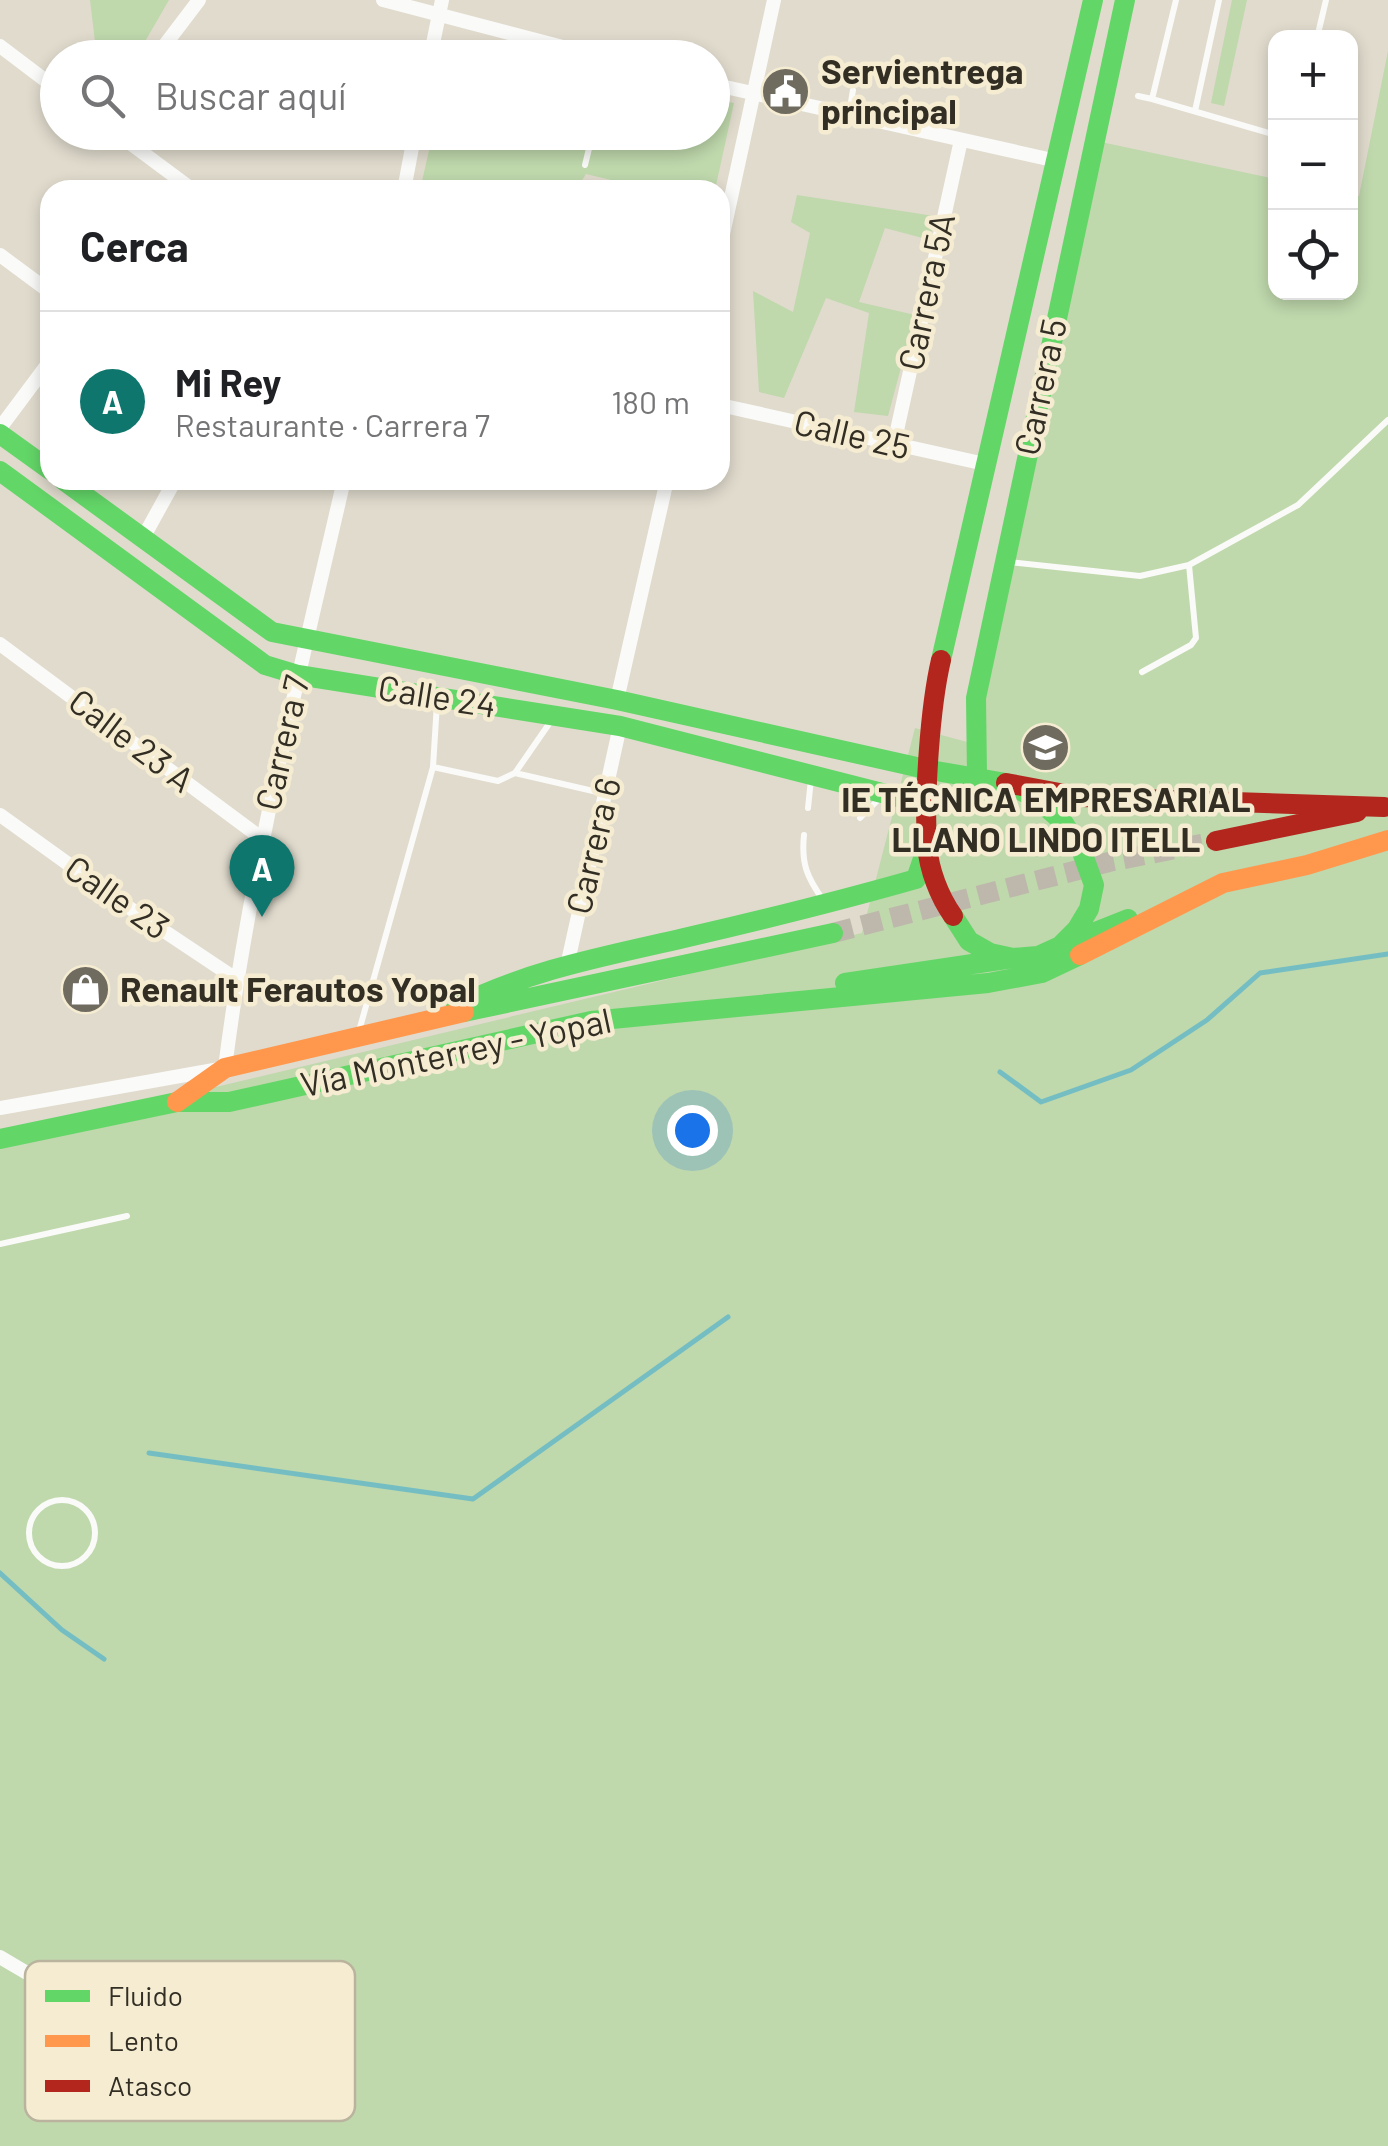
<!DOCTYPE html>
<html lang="es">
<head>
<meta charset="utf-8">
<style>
  :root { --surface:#fff; --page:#f2f2f2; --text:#202124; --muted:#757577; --line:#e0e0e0; --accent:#0f766e }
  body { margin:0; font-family:Barlow,sans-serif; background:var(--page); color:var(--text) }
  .controls { position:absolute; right:30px; top:30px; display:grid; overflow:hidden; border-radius:20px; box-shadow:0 5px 15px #0003 }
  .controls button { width:90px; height:90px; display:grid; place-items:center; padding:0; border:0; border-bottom:2px solid var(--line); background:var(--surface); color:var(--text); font:50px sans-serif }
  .you { position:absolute; left:692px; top:1130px; width:35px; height:35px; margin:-25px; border:8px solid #fff; border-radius:50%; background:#1a73e8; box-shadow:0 0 0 15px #1a73e833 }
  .badge { display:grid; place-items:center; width:65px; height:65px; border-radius:50%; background:var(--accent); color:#fff; font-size:32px; font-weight:700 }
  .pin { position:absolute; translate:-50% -82px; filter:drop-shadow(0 2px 5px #0008) }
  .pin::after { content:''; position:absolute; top:52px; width:35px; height:30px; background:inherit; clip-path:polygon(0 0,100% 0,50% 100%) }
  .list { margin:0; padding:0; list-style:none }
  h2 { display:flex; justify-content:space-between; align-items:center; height:130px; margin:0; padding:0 40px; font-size:42px }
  h2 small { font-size:32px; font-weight:400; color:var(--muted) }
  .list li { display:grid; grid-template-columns:65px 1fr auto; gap:30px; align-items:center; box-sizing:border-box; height:180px; padding:0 40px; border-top:2px solid var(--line) }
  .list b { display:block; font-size:38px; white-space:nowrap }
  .list p { margin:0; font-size:32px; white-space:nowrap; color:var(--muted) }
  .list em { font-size:32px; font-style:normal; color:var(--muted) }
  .icon { flex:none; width:55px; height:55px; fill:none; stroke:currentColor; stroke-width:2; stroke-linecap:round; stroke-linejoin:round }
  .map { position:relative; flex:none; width:1388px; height:2146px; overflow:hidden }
  .search { position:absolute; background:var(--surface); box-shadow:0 5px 15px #0003; left:40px; top:40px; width:690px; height:110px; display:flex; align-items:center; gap:25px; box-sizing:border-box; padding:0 35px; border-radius:55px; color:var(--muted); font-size:38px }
  .panel { position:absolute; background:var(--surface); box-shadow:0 5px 15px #0003; left:40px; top:180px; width:690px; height:310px; border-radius:30px }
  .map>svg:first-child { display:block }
  .green { fill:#bfd8ac }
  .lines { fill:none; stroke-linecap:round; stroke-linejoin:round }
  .stream { stroke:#74bec3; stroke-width:5 }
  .primary-tunnel { stroke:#bdb8ab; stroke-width:20; stroke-dasharray:20 10; stroke-linecap:butt }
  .lane { stroke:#fafaf8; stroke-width:6 }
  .street { stroke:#fafaf8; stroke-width:14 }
  .fast { stroke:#63d668; stroke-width:20 }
  .slow { stroke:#ff974d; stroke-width:20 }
  .jam { stroke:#b3261e; stroke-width:20 }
  .labels { text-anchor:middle; stroke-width:9; stroke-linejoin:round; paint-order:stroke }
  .poi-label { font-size:35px; font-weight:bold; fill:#322e24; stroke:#f5ecd2; text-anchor:start }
  .street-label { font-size:35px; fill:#322e24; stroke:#f5ecd2 }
  .key { fill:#f5ecd2; stroke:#bab39e; stroke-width:2.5 }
  .key-label { font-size:28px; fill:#322e24 }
</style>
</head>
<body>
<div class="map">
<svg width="1388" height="2146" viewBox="0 0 1388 2146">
  <rect width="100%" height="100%" fill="#e0dbcd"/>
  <path class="green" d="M90,0H169L136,57L97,58Z
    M1232,0H1247L1224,106L1211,103Z
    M1388,51V2146H0V1134L220,1086L862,933L915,728L982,746L983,698L1101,142L1275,179L1276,292H1350L1351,195L1359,196Z
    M713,99L734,103L715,190H653L586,174L576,190H420L433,133L712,132Z
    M797,195L934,216L930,240L885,228L859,302L915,315L888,416L854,412L869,313L826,298L784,398L759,392L753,291L793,312L810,233L791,222Z"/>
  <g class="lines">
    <path class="stream" d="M1000,1072L1041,1102L1131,1070L1207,1020L1260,973L1388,954
      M149,1453L473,1499L728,1317
      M0,1573L62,1630L104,1659"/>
    <path class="primary-tunnel" d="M833,933L1109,862L1216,841"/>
    <path class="lane" d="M1317,38L1326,0
      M1138,96L1152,99L1176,0
      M1152,99L1276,135
      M1195,111L1219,0
      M849,114L853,90
      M585,165L593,132
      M1009,562L1140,576L1189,565L1298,505L1388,420
      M1142,672L1191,645L1196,638L1189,565
      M437,703L433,767L498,781L515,773L551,721
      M515,773L606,794
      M808,808L811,779
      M860,818L880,798
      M804,835C801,864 807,877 823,900
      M359,1031L433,767
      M0,1244L127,1216
      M29 1533a33 33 0 1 1 66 0a33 33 0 1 1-66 0Z"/>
    <path class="street" d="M383,0L605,58
      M0,46L58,90
      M155,58L199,0
      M430,58L442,0
      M712,84L1057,161
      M115,132L193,190
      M404,190L415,132
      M720,248L774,0
      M0,255L50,292
      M720,405L985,464
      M0,428L50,361
      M894,444L961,140
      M143,538L175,480
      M0,644L261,838
      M617,700L667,480
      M0,815L128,907L236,979
      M567,966L620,726
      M0,1108L225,1068C250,869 299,675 344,480
      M0,1957L27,1973"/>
    <path class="fast" d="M0,434L50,470
      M0,471L265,665L298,675L620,726L929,805
      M63,480L272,632L617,700L930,770L1006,783L1037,799L1063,822L1082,852L1094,885L1089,909L1077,929L1060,946L1038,956L1013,958L990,953L969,941L953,916
      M941,660L1093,0
      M977,775L976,698L1125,0
      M1060,946L1128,919
      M845,983L1013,958
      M456,1007C528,970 606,956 684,938C762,920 839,901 916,879L927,847
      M464,1012L833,933
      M0,1139L177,1102H229L591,1021L988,983L1042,973L1080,955"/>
    <path class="slow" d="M1080,955L1223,883L1307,865L1388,840
      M177,1102L225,1068L464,1012"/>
    <path class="jam" d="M941,660C930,707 924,796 927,845C929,870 939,896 953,916
      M1006,783L1081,797L1384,807
      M1216,841L1357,812"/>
  </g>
  <defs>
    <symbol id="civic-disc" viewBox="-11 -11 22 22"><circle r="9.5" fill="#6f6b5f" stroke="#f5ecd2"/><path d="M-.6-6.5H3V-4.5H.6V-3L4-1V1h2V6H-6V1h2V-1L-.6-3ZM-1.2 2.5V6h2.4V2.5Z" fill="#fff"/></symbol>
    <symbol id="school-disc" viewBox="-11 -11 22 22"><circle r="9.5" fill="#6f6b5f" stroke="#f5ecd2"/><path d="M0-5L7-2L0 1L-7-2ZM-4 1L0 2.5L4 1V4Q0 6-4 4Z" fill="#fff"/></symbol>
    <symbol id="shop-disc" viewBox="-11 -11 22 22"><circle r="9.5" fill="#6f6b5f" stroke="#f5ecd2"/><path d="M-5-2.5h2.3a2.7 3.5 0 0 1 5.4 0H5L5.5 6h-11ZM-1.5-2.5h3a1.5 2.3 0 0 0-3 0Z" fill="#fff"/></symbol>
  </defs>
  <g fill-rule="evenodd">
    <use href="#civic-disc" x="758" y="64" width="55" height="55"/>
    <use href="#school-disc" x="1018" y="720" width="55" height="55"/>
    <use href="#shop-disc" x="58" y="962" width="55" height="55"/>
  </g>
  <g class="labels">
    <g class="poi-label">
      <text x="821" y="84">Servientrega<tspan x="821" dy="40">principal</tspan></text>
      <text x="1046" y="812" text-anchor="middle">IE TÉCNICA EMPRESARIAL<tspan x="1046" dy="40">LLANO LINDO ITELL</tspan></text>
      <text x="120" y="1002">Renault Ferautos Yopal</text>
    </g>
    <g class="street-label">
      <text transform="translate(927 292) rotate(-78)" y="12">Carrera 5A</text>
      <text transform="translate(1041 387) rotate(-78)" y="12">Carrera 5</text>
      <text transform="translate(852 435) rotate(13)" y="12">Calle 25</text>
      <text transform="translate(437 697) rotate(9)" y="12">Calle 24</text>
      <text transform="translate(131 741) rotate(37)" y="12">Calle 23 A</text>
      <text transform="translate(283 743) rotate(-77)" y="12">Carrera 7</text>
      <text transform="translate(594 846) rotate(-77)" y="12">Carrera 6</text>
      <text transform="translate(117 898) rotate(35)" y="12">Calle 23</text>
      <text transform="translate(456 1053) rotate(-12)" y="12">Vía Monterrey - Yopal</text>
    </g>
  </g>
  <rect x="25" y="1961" width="330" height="160" rx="15" class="key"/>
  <rect x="45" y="1990" width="45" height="12" fill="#63d668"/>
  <rect x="45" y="2035" width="45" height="12" fill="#ff974d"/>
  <rect x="45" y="2080" width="45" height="12" fill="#b3261e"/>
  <g class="key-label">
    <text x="108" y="2006">Fluido</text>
    <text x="108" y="2051">Lento</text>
    <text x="108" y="2096">Atasco</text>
  </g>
</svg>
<div class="controls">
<button>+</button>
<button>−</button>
<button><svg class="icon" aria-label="locate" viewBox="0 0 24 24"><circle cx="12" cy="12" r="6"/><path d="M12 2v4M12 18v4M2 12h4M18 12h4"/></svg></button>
</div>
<div class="you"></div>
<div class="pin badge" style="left:262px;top:917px">A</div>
<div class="search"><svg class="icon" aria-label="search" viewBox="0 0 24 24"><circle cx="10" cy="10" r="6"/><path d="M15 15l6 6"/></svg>Buscar aquí</div>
<section class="panel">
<h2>Cerca<small></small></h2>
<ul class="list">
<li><span class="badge">A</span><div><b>Mi Rey</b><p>Restaurante · Carrera 7</p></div><em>180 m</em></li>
</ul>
</section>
</div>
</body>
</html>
